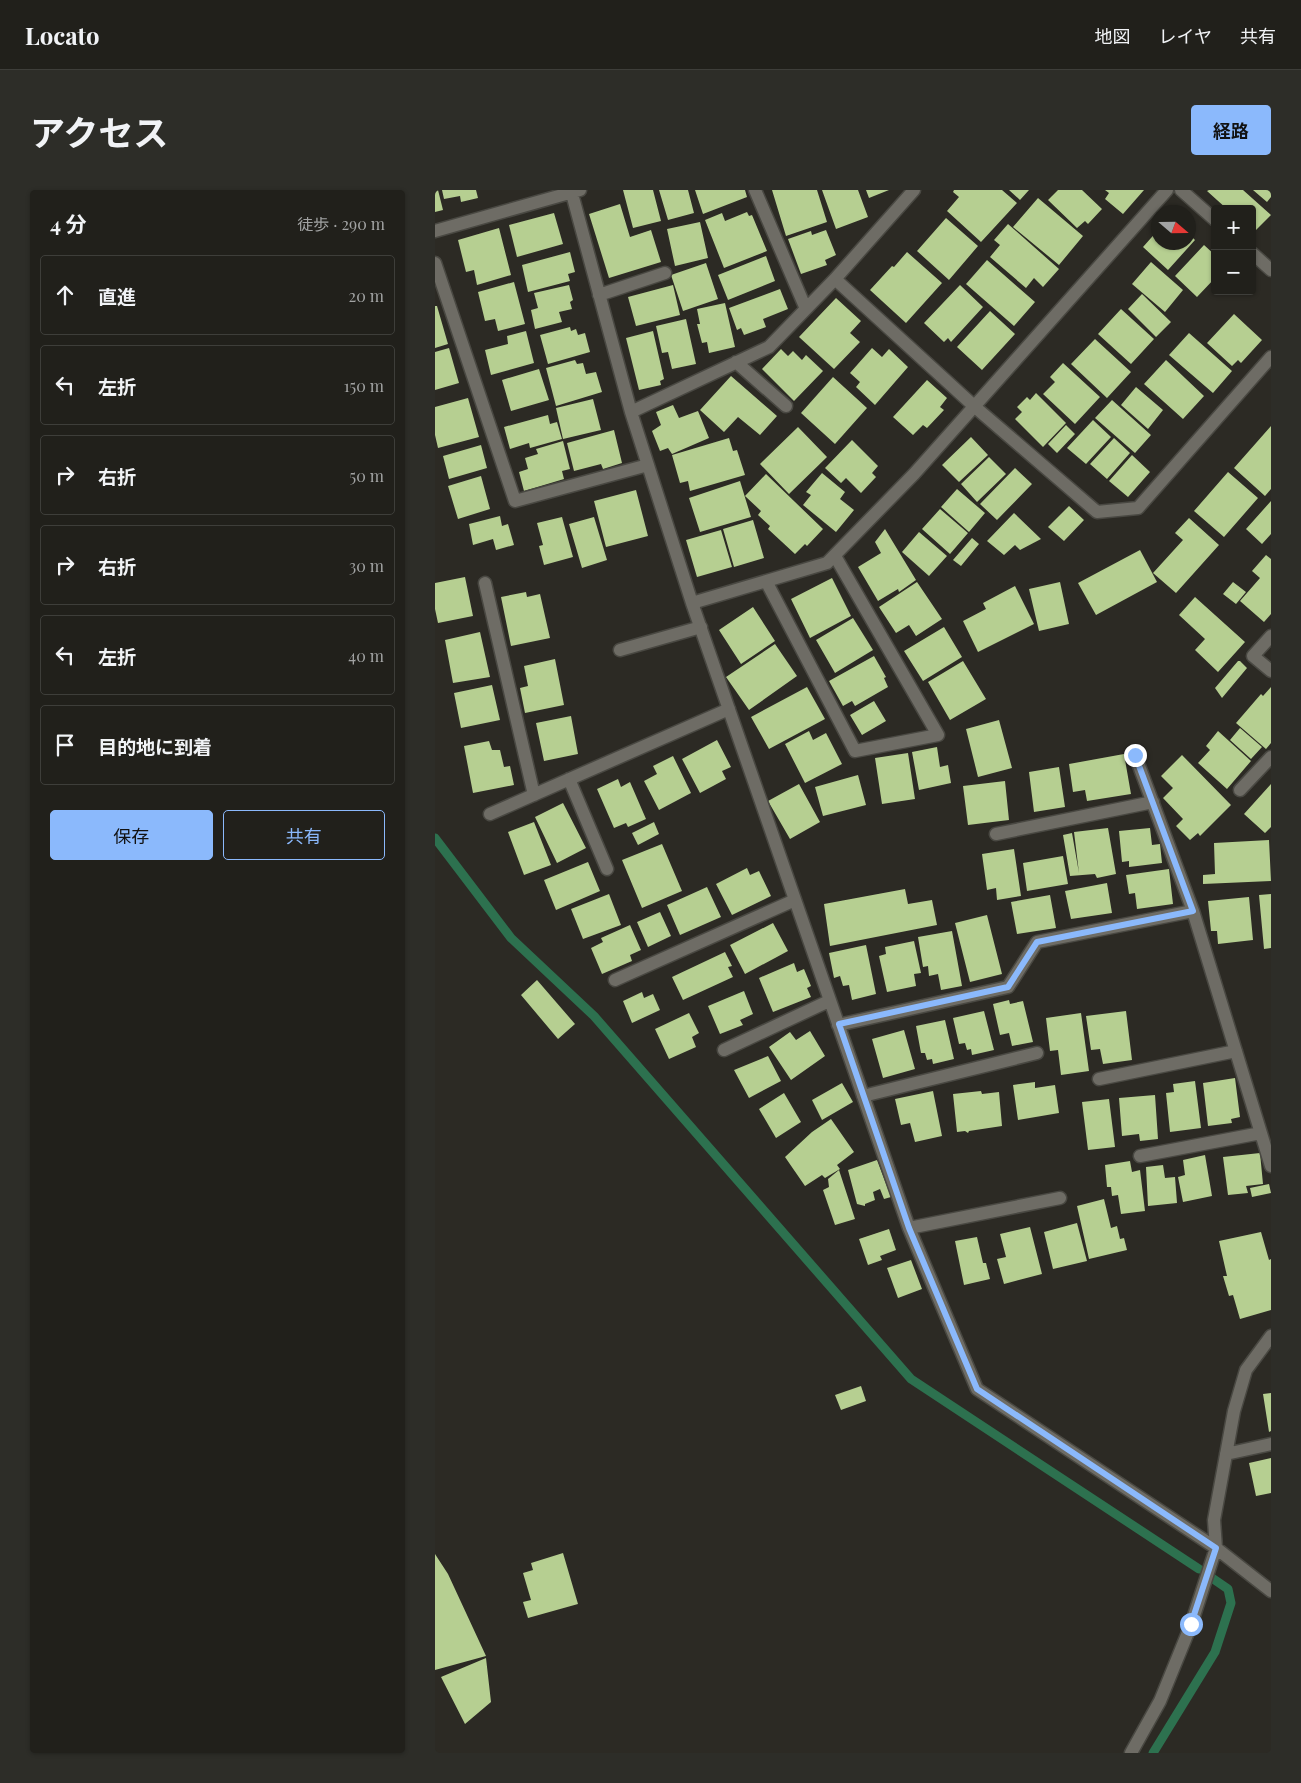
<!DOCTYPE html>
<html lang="ja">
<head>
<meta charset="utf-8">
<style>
  :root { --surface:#21201b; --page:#2d2d28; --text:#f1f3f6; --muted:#a2a3a3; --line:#3e3e3a; --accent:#8bb9fc }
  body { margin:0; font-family:"Playfair Display","Noto Sans JP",serif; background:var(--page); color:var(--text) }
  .controls { position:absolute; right:15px; top:15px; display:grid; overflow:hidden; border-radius:5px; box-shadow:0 1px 4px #0004 }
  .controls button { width:45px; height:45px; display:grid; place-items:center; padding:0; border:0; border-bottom:1px solid var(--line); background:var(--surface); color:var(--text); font:25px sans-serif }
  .compass { position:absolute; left:716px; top:15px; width:45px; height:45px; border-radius:50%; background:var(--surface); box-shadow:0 1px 4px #0004; rotate:110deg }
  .stop { position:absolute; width:15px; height:15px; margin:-11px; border:4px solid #8bb9fc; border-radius:50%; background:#fff }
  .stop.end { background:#8bb9fc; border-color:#fff; box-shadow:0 1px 5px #0008 }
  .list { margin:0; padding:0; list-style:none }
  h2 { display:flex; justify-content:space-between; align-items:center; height:65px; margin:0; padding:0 20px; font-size:21px }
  h2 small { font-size:16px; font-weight:400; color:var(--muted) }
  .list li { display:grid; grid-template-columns:32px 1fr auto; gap:15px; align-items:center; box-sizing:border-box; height:80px; margin:0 10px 10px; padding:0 10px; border:1px solid var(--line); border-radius:5px }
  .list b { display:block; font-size:19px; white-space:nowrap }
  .list em { font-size:16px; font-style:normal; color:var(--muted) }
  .actions { display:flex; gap:10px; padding:15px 20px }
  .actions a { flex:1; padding:11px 0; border:1px solid var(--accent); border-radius:5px; text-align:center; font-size:18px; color:var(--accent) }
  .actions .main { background:var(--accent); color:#111 }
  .icon { flex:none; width:28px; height:28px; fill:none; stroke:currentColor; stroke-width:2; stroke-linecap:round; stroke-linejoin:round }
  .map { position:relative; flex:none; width:836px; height:1563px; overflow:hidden; border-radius:5px }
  header { display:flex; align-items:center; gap:30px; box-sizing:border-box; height:70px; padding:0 25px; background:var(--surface); border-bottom:1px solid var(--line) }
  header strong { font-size:24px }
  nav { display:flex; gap:28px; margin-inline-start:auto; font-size:18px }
  .intro { display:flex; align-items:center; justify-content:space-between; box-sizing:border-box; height:120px; padding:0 30px }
  h1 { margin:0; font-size:35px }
  .button { padding:12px 22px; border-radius:5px; background:var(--accent); color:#111; font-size:18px; font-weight:700 }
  main { display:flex; gap:30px; padding:0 30px }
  aside { flex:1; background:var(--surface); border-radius:5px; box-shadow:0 1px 4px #0004 }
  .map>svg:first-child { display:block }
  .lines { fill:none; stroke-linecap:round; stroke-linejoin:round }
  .stream { stroke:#2d714f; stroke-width:9 }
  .building { fill:#b6cf91 }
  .minor-casing { stroke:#494842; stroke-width:15 }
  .minor { stroke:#6e6c65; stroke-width:12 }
  .route { stroke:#8bb9fc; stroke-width:6 }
</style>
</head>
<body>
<header>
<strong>Locato</strong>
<nav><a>地図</a><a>レイヤ</a><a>共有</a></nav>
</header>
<div class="intro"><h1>アクセス</h1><a class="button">経路</a></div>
<main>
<aside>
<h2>4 分<small>徒歩 · 290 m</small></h2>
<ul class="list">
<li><svg class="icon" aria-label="ahead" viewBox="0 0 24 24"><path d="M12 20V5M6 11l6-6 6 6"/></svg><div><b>直進</b></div><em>20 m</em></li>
<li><svg class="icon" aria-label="left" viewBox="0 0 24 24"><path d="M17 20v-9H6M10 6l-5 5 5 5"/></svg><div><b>左折</b></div><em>150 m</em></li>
<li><svg class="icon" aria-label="right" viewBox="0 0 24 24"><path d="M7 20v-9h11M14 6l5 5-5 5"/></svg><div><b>右折</b></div><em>50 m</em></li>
<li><svg class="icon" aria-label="right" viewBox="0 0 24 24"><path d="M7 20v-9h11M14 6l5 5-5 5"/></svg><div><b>右折</b></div><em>30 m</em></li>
<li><svg class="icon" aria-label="left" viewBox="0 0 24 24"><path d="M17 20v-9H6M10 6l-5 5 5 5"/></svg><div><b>左折</b></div><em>40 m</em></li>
<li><svg class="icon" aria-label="arrive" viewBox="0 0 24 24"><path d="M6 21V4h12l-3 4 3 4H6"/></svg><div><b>目的地に到着</b></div></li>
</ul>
<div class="actions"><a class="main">保存</a><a>共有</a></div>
</aside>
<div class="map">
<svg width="836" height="1563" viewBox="0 0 836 1563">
  <rect width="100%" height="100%" fill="#2c2a24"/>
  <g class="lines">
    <path class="stream" d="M0,648L76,748L159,826L476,1189L764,1379
      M718,1563L780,1462L796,1413L793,1399L777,1388"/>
  </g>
  <path class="building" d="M0,0H3L8,20L0,22Z
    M7,0H41L43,8L26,12L25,6L9,9Z
    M188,0H218L226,31L198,38Z
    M224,0H253L259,23L233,30Z
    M260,0H310L312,7L268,24Z
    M337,0H382L392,32L351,46Z
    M387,0H423L433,27L401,39Z
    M431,0H454L434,8Z
    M519,0H567L582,13L546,52L512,21L524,7L518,2Z
    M574,0H594L585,10Z
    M623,0H647L667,19L653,34L650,31L642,38L613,10Z
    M670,0H709L688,24L670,9L674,3Z
    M774,0H808L836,25L818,43L817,19H792L772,1Z
    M818,0H836V7L832,12Z
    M603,8L648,46L624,75L578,37Z
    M185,14L195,47L216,40L226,72L174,88L154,24Z
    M312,22L314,26L317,25L332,61L289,78L270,30L287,23L290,31Z
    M119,23L128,54L82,67L74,35Z
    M511,28L543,56L514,90L482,61Z
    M265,32L273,68L240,76L232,39Z
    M573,34L624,79L608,97L599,88L591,98L555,67L565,55L559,50Z
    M64,38L76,85L42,95L39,80L31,82L23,50Z
    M724,39V52H754V44L760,50L733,80L708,57Z
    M391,40L401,65L390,70L392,75L366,84L353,49L376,41L377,45Z
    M769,55L780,65V88L762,107L740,86Z
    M135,62L140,82L133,84L135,91L93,102L87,75Z
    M472,62L507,93L471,133L435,100L457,76L459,77Z
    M331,66L340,91L293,110L283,85Z
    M552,70L600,112L579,136L531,94Z
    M716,72L748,100L730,122L697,94Z
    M271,73L283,109L248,121L236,85Z
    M79,92L90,134L63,141L60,129L50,131L43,102Z
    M134,95L138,110L135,112L137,119L124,122L127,132L100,139L96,120L103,118L99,103Z
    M238,95L245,125L201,136L193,107Z
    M525,95L548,117L516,152L513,148L509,152L489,133Z
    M345,99L353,119L328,129L331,137L309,145L306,138L302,140L294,118Z
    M707,104L736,132L721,147L693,119Z
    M401,108L426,131L415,143L425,152L399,179L364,147Z
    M290,113L300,157L274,163L272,152L267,153L262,134H265L262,119Z
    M0,116H2L13,154L0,158Z
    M686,119L719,149L696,174L663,144Z
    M555,121L580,144L547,180L522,157Z
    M799,124L827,150L806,173L803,170L797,176L772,153Z
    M251,129L261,174L237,179L233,162L227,163L221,136Z
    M135,137L136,141L141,139L143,145L150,143L155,162L113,174L105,145Z
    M91,141L99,173L56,185L50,160L73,154L72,146Z
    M218,141L229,189L225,191L226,195L204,200L191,148Z
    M754,143L797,181L778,203L734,165Z
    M660,149L696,182L672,208L636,174Z
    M14,158L24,193L0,200V162Z
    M437,158L447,167L454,159L473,177L440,215L421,197L425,192L415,183Z
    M346,159L353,166L358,161L367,170L371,165L388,181L359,211L327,179Z
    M140,170L142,174L148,173L151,184L161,182L167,202L121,216L111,178Z
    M731,170L769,206L748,229L709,194Z
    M628,173L665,207L640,234L608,204L620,192L615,187Z
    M104,179L114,210L76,221L67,190Z
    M296,186L342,226L325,245L303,227L289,242L265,220Z
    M398,187L432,218L400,254L366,223Z
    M492,190L512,208L505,217L509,220L492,238L488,235L478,245L458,227Z
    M701,197L728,220L713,239L686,215Z
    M601,203L631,233L608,257L580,229L587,222L582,217L592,207L595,210Z
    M33,208L44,247L3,258L0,245V217Z
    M158,209L166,240L128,249L121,218Z
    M677,210L716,245L700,263L660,228Z
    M238,215L244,228L263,221L274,248L237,264L233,258L225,261L217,241L226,235L221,222Z
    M113,225L115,234L122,232L127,249L95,258L94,253L75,259L69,237Z
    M658,230L676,247L651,274L632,258Z
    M631,235L640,244L622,263L613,254Z
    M836,236V299L830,306L799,278Z
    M363,237L392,267L354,304L325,274Z
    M179,240L187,273L168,279L166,274L139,281L132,253Z
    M536,247L553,265L524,292L507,275Z
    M294,248L298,261L302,260L310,285L255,301L253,291L245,293L237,265Z
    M679,248L695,263L672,289L655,274Z
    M417,250L443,276L437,283L441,287L426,303L411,288L406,293L390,278Z
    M128,251L135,279L127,281L129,289L89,301L84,282L93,279L90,268L103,264L101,259Z
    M46,255L52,278L14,289L8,266Z
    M697,265L715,282L693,307L674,291Z
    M554,267L571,284L542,312L526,294Z
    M580,278L597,294L562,330L545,314Z
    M793,282L823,308L789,347L759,321Z
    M387,283L410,302L405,309L419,320L401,342L368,315L376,305L371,302Z
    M331,284L388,339L372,356L370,354L360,364L333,339L335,336L323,325L326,321L310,306Z
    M46,286L55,319L23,329L13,296Z
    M305,291L316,327L265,342L254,308Z
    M522,299L550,323L534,342L506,317Z
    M201,300L213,346L171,357L159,311Z
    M836,311V344L827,354L811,339Z
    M634,316L649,330L629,351L613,337Z
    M505,319L533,343L515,364L487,339Z
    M579,323L606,349L585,360L580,355L569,365L552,351Z
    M65,326L67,336L73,334L79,355L61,360L58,349L38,355L34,334Z
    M127,327L138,367L109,375L104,356L108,355L102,333Z
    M159,327L172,370L147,378L134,334Z
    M754,328L784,355L741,403L718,383L748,350L740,343Z
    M318,330L329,368L299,377L288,339Z
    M450,339L481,390L464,402L463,399L443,411L423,377L446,363L440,352Z
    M286,340L297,377L262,387L251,350Z
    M484,342L512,366L494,386L467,362Z
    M537,348L544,354L526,376L518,370Z
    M705,360L722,392L661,425L643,393Z
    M831,365L836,369V424L829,432L805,411L825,388L817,381Z
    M30,387L38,426L3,433L0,419V393Z
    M397,388L416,426L375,448L356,409Z
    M482,392L507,429L481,446L474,435L461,443L444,417Z
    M625,392L634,434L604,441L594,399Z
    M798,392L811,402L801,414L788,404Z
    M580,396L599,434L543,462L528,431L551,419L548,413Z
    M91,402L92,407L105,404L115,448L76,456L66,407Z
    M760,407L810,452L783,482L760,460L770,449L744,425Z
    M318,417L340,451L306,474L284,440Z
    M418,428L438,460L400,483L381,450Z
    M509,437L527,467L488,491L469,461Z
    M45,442L55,487L18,493L10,450Z
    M340,454L362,486L314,520L291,487Z
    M439,466L451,487L449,488L453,497L420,516L417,511L408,516L394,491Z
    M120,469L129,515L90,523L85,498L93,496L89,476Z
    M528,471L551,509L515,530L493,492Z
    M803,471H805L812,478L787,508L780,498Z
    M57,495L65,530L26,538L19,503Z
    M372,497L390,529L334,559L316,527Z
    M836,497V553L831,559L801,533L826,504L828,506Z
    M439,511L451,531L427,545L415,525Z
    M136,526L143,564L109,571L101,533Z
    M564,530L577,578L543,587L531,539Z
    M805,538L827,557L816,569L795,550Z
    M374,541L378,550L391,543L407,574L370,593L350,554Z
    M783,541L816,571L792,599L763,573L775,560L771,556Z
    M282,550L296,577L287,581L291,589L265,603L247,569Z
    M54,551L57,560H65L69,577L75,576L79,595L38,603L29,556Z
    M502,557L505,577L513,575L516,593L484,600L477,562Z
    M473,563L480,609L447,614L440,568Z
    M689,564L696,604L652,611L650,600L638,602L634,574Z
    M747,565L796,615L765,646L763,643L755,650L741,636L748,629L728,608L738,598L726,586Z
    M238,566L256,603L224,620L209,591L222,584L218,576Z
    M624,577L630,617L599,622L594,582Z
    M423,585L431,615L388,626L380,597Z
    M183,589L186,597L195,592L211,629L193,637L191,633L179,638L162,599Z
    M570,591L574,630L533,635L528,596Z
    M364,594L385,632L355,649L333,611Z
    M836,594V637L830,643L809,624Z
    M128,613L151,658L122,673L100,627Z
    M99,632L116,675L89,685L73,642Z
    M219,632L224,644L203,655L197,643Z
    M673,638L681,684L662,688L660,684L635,686L628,645L637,643L644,683L639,642Z
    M715,638L717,655L725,654L727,673L694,677V671L687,672L684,641Z
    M834,650L836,691L768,694V685L780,684L779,653Z
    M227,654L247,701L207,718L187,670Z
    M579,659L586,706L562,710L561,698L552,700L547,664Z
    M628,666L633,694L592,701L588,673Z
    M153,672L165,701L121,720L109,690Z
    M312,678L315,685L324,681L336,706L297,725L281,694Z
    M734,679L738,714L702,719L700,703L694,704L691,685Z
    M672,693L677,723L636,729L630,701Z
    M272,697L286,727L245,745L232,715Z
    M470,699L473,714L497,710L502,735L395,756L389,714Z
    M174,704L186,735L148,749L136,719Z
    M836,704V758L829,759L824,705Z
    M615,705L621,738L582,744L576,712Z
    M814,707L818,750L783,754L782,741H776L773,711Z
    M225,722L236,746L213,757L202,732Z
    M552,725L567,784L535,792L520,733Z
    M338,733L353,761L310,784L295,755Z
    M195,735L206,760L195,765L197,771L167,784L156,758L168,752L166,748Z
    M517,741L527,796L506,800L503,784L494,786L493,776L488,777L483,747Z
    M479,751L486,783L479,784L481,796L452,802L444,766L451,764L450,757Z
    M431,755L441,804L417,810L414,795L408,796L405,786L399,788L394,763Z
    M290,762L297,776L293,777L298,787L248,810L237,787Z
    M359,773L362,782L369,779L376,796L372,798L376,807L338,822L324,788Z
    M102,790L140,834L123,849L86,805Z
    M309,801L318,824L305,830L308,835L285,844L273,816Z
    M207,802L209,808L218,804L225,820L197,833L188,811Z
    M574,810L575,814L588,811L598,852L577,856L574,843L565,845L558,814Z
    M549,821L559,860L537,865L536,859L532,860L530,853L524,854L518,828Z
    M691,821L697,870L668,874L665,859L656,860L651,826Z
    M254,823L264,843L257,847L261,857L234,869L220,839Z
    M646,823L654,881L626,885L623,860L615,861L611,828Z
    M510,830L519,869L498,874L497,869L492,870L490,863H486L481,836Z
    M469,840L480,879L448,888L437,849Z
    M375,841L390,866L356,890L334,857L355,842L361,850Z
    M333,866L346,891L314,908L299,880Z
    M800,888L805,927L796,929L797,933L773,936L768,893Z
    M760,891L766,938L735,942L731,903L739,902L738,894Z
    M600,892V898L620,895L624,923L583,930L578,895Z
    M407,893L418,912L387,930L377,910Z
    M498,901L507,946L480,952L475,933L466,935L460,909Z
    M546,901L547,904L564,902L567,936L534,941L533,943L530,941L522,942L518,904Z
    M349,903L366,932L341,948L324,919Z
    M720,905L723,949L705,951L704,944L687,946L684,908Z
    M674,909L680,957L653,960L647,912Z
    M396,929L419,962L402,975L405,979L390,988L387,985L370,996L350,967L377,942Z
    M825,963L828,994L811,996L813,1003L793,1005L788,967Z
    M770,965L777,1006L748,1012L743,987L750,985L748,970Z
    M442,970L456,1007L449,1009L445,999L438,1002L440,1010L430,1014V1016L422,1014L413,980Z
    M695,971L697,982L705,980L710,1021L686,1024L683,1005L677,1006L676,997H672L670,975Z
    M728,975L730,988L740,987L742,1013L713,1016L711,977Z
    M404,980L420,1029L400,1035L388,1000L394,997L393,989Z
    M834,994L836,1003L817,1007L815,998Z
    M669,1009L676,1038L682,1036L685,1049L689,1048L692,1060L654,1069L642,1016Z
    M642,1033L652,1071L618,1079L609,1042Z
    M595,1037L607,1084L569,1094L562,1069L571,1067L565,1044Z
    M454,1039L461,1060L445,1066L447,1070L433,1075L424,1049Z
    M826,1042L834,1070L836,1069V1120L805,1129L798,1105L794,1106L788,1086H792L784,1051Z
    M542,1047L548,1073H551L555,1089L529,1095L520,1051Z
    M476,1070L487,1099L463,1108L452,1078Z
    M426,1196L431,1211L406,1220L400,1205Z
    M836,1203V1241L834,1242L828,1204Z
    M836,1268V1303L821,1306L814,1273Z
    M128,1363L143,1414L93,1428L88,1412L96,1410L88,1383L98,1380L96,1373Z
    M0,1364L13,1384L51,1466L0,1480Z
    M51,1468L56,1512L30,1534L6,1487Z"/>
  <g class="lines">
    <defs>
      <path id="minor" d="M136,0L196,222L257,413L474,1038L542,1199L781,1358L836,1401
        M320,0L371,119
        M746,0L780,30
        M0,41L145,0
        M817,63L836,80
        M0,73L80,311L213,275
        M400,89L540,217L662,322L703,318L836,167
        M164,105L230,83
        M301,172L351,216
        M196,222L334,157L400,89L479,0
        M331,391L420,561L503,545L400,366
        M50,393L99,605
        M257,413L392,373L479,284L732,0
        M836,446L818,466L836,481
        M185,460L266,437
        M700,565L758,721L836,976
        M134,589L172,679
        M805,600L836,567
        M55,624L294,519
        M561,644L718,612
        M180,790L360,710
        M403,835L573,797L602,752L758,721
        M289,860L394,811
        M664,889L801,861
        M428,906L602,863
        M705,966L826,943
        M474,1038L625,1008
        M791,1264L836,1254
        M696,1563L725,1511L756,1435L781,1358L779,1330L799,1221L811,1180L836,1146"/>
    </defs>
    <use href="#minor" class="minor-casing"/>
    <use href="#minor" class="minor"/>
  </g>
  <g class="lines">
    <path class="route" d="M700,565L758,721L602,752L573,797L404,834L474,1038L542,1199L781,1358L756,1434"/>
  </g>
</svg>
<div class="controls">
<button>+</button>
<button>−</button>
</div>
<svg class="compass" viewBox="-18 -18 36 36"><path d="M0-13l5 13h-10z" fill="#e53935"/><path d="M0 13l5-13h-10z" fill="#a2a3a3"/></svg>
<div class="stop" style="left:756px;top:1434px"></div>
<div class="stop end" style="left:700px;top:565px"></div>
</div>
</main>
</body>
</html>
